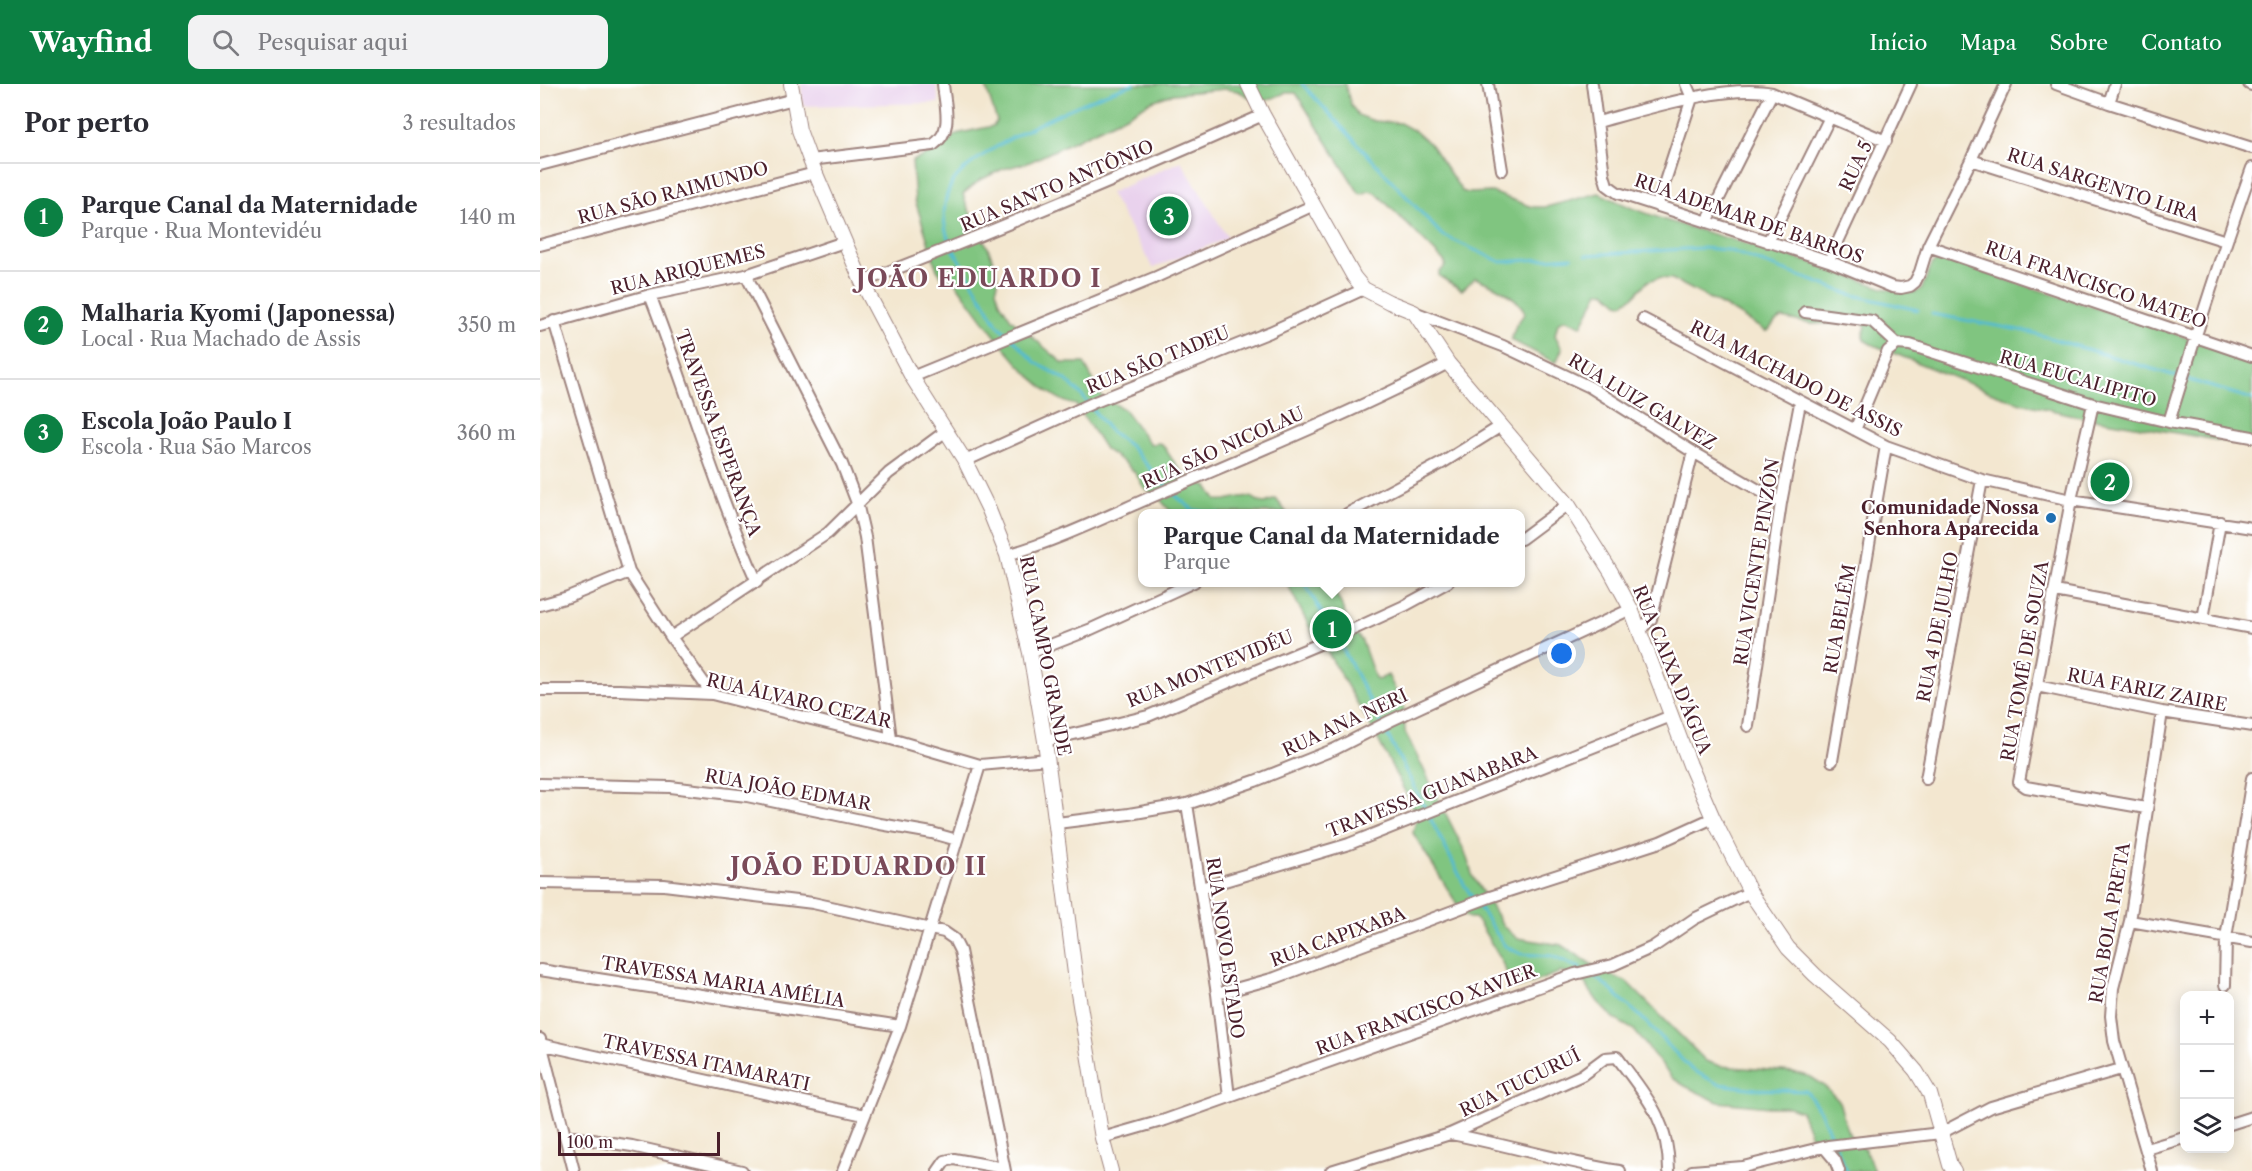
<!DOCTYPE html>
<html lang="pt">
<head>
<meta charset="utf-8">
<style>
  :root { --surface:#fff; --page:#f2f2f3; --text:#2b2b33; --muted:#7c7c81; --line:#e1e1e2; --accent:#0b8043 }
  body { margin:0; font-family:"Libre Caslon Text",serif; background:var(--page); color:var(--text) }
  .controls { position:absolute; right:18px; bottom:18px; display:grid; overflow:hidden; border-radius:12px; box-shadow:0 3px 15px #0003 }
  .controls button { width:54px; height:54px; display:grid; place-items:center; padding:0; border:0; border-bottom:2px solid var(--line); background:var(--surface); color:var(--text); font:30px sans-serif }
  .scale { position:absolute; left:18px; bottom:15px; width:162px; box-sizing:border-box; padding-left:6px; border:3px solid #4a1f2b; border-top:0; font-size:16px; line-height:21px; white-space:nowrap; color:#4a1f2b; -webkit-text-stroke:4px #fff; paint-order:stroke }
  .you { position:absolute; left:1022px; top:570px; width:21px; height:21px; margin:-15px; border:4px solid #fff; border-radius:50%; background:#1a73e8; box-shadow:0 0 0 9px #1a73e833 }
  .badge { display:grid; place-items:center; width:39px; height:39px; border-radius:50%; background:var(--accent); color:#fff; font-size:20px; font-weight:700 }
  .pin { position:absolute; translate:-50% -50%; border:3px solid #fff; box-shadow:0 2px 6px #0006 }
  .popup { position:absolute; left:598px; top:425px; width:387px; height:78px; box-sizing:border-box; display:grid; place-content:center; border-radius:12px; background:var(--surface); filter:drop-shadow(0 2px 4px #0005); font-size:20px; white-space:nowrap; color:var(--muted) }
  .popup b { font-size:22px; color:var(--text) }
  .popup::after { content:''; position:absolute; left:50%; top:100%; margin-left:-12px; border:12px solid transparent; border-top-color:var(--surface) }
  .list { margin:0; padding:0; list-style:none }
  h2 { display:flex; justify-content:space-between; align-items:center; height:78px; margin:0; padding:0 24px; font-size:26px }
  h2 small { font-size:20px; font-weight:400; color:var(--muted) }
  .list li { display:grid; grid-template-columns:39px 1fr auto; gap:18px; align-items:center; box-sizing:border-box; height:108px; padding:0 24px; border-top:2px solid var(--line) }
  .list b { display:block; font-size:22px; white-space:nowrap }
  .list p { margin:0; font-size:20px; white-space:nowrap; color:var(--muted) }
  .list em { font-size:20px; font-style:normal; color:var(--muted) }
  .icon { flex:none; width:33px; height:33px; fill:none; stroke:currentColor; stroke-width:2; stroke-linecap:round; stroke-linejoin:round }
  .map { position:relative; flex:none; width:1712px; height:1087px; overflow:hidden }
  header { display:flex; align-items:center; gap:36px; box-sizing:border-box; height:84px; padding:0 30px; background:var(--accent); color:#fff }
  header strong { font-size:28px }
  nav { display:flex; gap:33px; margin-inline-start:auto; font-size:21px }
  .search { width:420px; height:54px; background:var(--page); display:flex; align-items:center; gap:15px; box-sizing:border-box; padding:0 21px; border-radius:12px; color:var(--muted); font-size:22px }
  main { display:flex }
  aside { flex:1; background:var(--surface) }
  .map>svg:first-child { display:block }
  .built { fill:#e9d2ed }
  .green { fill:#80c580; stroke:#657256; stroke-width:1.5 }
  .lines { fill:none; stroke-linecap:round; stroke-linejoin:round }
  .stream { stroke:#52bbd0; stroke-width:3 }
  .minor-casing { stroke:#9e837e; stroke-width:14 }
  .tertiary-casing { stroke:#9e837e; stroke-width:16 }
  .minor { stroke:#fff; stroke-width:10 }
  .tertiary { stroke:#fff; stroke-width:14 }
  .poi-dot { fill:#1f6fb2; stroke:#fff; stroke-width:2 }
  .labels { text-anchor:middle; stroke-width:4.5; stroke-linejoin:round; paint-order:stroke }
  .street-label { font-size:18px; fill:#4a1f2b; stroke:#fff }
  .poi-label { font-size:18px; font-weight:bold; fill:#4a1f2b; stroke:#fff; text-anchor:end }
  .district-label { font-size:24px; font-weight:bold; letter-spacing:1.5px; fill:#7a4a59; stroke:#fff }
</style>
</head>
<body>
<header>
<strong>Wayfind</strong>
<div class="search"><svg class="icon" aria-label="search" viewBox="0 0 24 24"><circle cx="10" cy="10" r="6"/><path d="M15 15l6 6"/></svg>Pesquisar aqui</div>
<nav><a>Início</a><a>Mapa</a><a>Sobre</a><a>Contato</a></nav>
</header>
<main>
<aside>
<h2>Por perto<small>3 resultados</small></h2>
<ul class="list">
<li><span class="badge">1</span><div><b>Parque Canal da Maternidade</b><p>Parque · Rua Montevidéu</p></div><em>140 m</em></li>
<li><span class="badge">2</span><div><b>Malharia Kyomi (Japonessa)</b><p>Local · Rua Machado de Assis</p></div><em>350 m</em></li>
<li><span class="badge">3</span><div><b>Escola João Paulo I</b><p>Escola · Rua São Marcos</p></div><em>360 m</em></li>
</ul>
</aside>
<div class="map">
<svg width="1712" height="1087" viewBox="0 0 1712 1087">
  <rect width="100%" height="100%" fill="#fff"/>
  <filter id="ink" filterUnits="userSpaceOnUse"><feTurbulence type="fractalNoise" baseFrequency=".0167" numOctaves="2"/><feDisplacementMap in="SourceGraphic" scale="12" xChannelSelector="R" yChannelSelector="G"/><feConvolveMatrix kernelMatrix="1 2 1 2 8 2 1 2 1" color-interpolation-filters="sRGB"/></filter>
  <filter id="wash" filterUnits="userSpaceOnUse"><feTurbulence type="fractalNoise" baseFrequency=".008" numOctaves="4" result="noise"/><feDisplacementMap in="SourceGraphic" scale="24" xChannelSelector="R" yChannelSelector="G"/><feGaussianBlur stdDeviation="1.35" result="paint"/><feColorMatrix in="noise" values="0 0 0 0 0 0 0 0 0 0 0 0 0 0 0 0 0 1.4 0 .05"/><feComposite in="paint" operator="in"/></filter>
  <g filter="url(#wash)">
    <rect width="100%" height="100%" fill="#f3e7d0"/>
    <path class="built" d="M261,0H396L399,19L263,22Z
      M641,77L688,154L613,184L570,109Z"/>
    <path class="green" d="M445,0H805L811,21L818,31L834,37L860,39L875,47L891,61L922,107L928,109L952,108L992,123H1006L1059,109L1092,124L1128,137L1276,180L1343,204L1369,209L1376,208L1382,204L1392,180L1396,177L1405,176L1625,246L1712,278V362L1537,332L1481,319L1455,310L1331,260L1324,256L1323,251L1326,243L1324,239L1272,240L1242,234L1236,237L1228,247H1225L1193,227L1132,195L1118,194L1108,197L1094,212L1082,220L1078,219L1065,207L1059,208L1041,242L1025,235L1018,239L1015,251L1022,265L1016,279L971,256L976,241L985,229C978,211 951,200 935,194L922,206L899,192V189L906,181L904,177L836,109L829,107L822,110L819,109L756,9H745L728,16L717,17L698,7L685,5L633,10L612,17L586,32L490,78L463,85L440,96L423,110L426,120L449,166L456,185L458,199L456,206L460,218L471,235L523,279H544L562,313L584,325L610,360L619,359L623,361C636,382 643,394 667,402L676,416C691,419 706,405 719,418L725,419L736,415L747,429H632L617,412L604,404L596,390L586,380L565,365L536,321C492,313 439,229 412,194H403L397,186L375,116L372,77L398,66L416,50L453,42L457,37Z
      M747,499H789L800,517L808,538L822,557L835,594L838,596L848,591L864,624L865,648L925,768L933,793L964,843L977,854L1022,861L1057,884L1087,898L1166,977L1180,982L1253,988L1271,993L1282,1000L1299,1017L1307,1046L1314,1058L1325,1065L1334,1087H1296L1291,1078L1274,1060L1261,1027L1249,1023H1229L1178,1018L1145,1002L1132,994L1094,946L1076,936L1058,918L1044,898L1021,888L981,903L976,904L972,900L959,872L939,839L934,834H929L923,830L873,749L877,731L833,646L788,569L774,552Z"/>
    <g class="lines">
      <path class="stream" d="M762,0L902,151L961,178L1032,173
        M410,159C402,141 402,119 411,101C428,68 556,10 594,0
        M413,165L457,240L467,250
        M1046,171L1161,164L1188,166L1309,210L1378,226
        M1392,230L1490,248L1712,315
        M472,254L495,278L526,296L540,309L569,346L590,362L626,402
        M630,407L653,426L679,430
        M764,498L810,578L925,802L965,862L981,870L1012,872L1040,884
        M1048,890L1062,898L1100,932L1151,985L1178,1000L1217,1005L1266,1007L1279,1025L1307,1087"/>
    </g>
  </g>
  <g filter="url(#ink)">
    <g class="lines">
      <defs>
        <path id="minor" d="M948,0L962,86
          M1052,0L1064,91L1067,101L1078,109L1289,177L1352,203L1361,204L1370,202L1375,198L1380,188L1388,162L1431,76L1466,0
          M1516,0L1569,19L1712,64
          M1709,0L1712,1
          M1569,19L1575,0
          M1058,38C1106,25 1185,0 1232,9L1346,57
          M270,76L393,61C414,47 405,23 403,0
          M1431,76L1686,157
          M0,81L254,15
          M1117,122L1152,14L1146,0
          M1167,138L1232,9
          M1228,158L1290,33
          M0,161L275,89
          M1388,162L1712,272
          M1289,177L1371,0
          M206,191L302,380L317,419L325,453L351,655
          M322,198C457,146 590,90 723,31
          M110,211C147,306 175,404 217,498
          M874,228L963,262L1050,303L1153,368L1241,419
          M1265,228L1332,237L1357,260
          M1103,235L1346,362L1442,396L1531,416L1712,444
          M14,237L89,488L131,553L172,610
          M0,242L110,211L206,191L304,158
          M1357,260L1370,261L1553,320L1629,338L1712,353
          M372,293L614,194L774,121
          M1553,320L1531,416L1479,698L1486,703L1606,724
          M1629,338C1655,253 1682,168 1712,84
          M1315,346L1348,267L1357,260
          M425,377L555,318L730,248L824,205
          M807,430L902,379L961,342
          M981,455L1028,420
          M467,471C526,454 581,425 637,402C728,363 820,325 908,279
          M1515,507L1712,544
          M0,521L28,513L89,488
          M1663,535L1680,438
          M1100,546L1111,535L1153,368
          M131,553L288,449L349,389L406,347
          M490,569L549,546L654,498
          M1497,602L1622,628L1712,642
          M0,606H79L172,610L351,655L440,681L508,675
          M1208,642L1241,419L1260,319
          M505,657L608,632L803,550L864,522L908,498
          M1292,677L1346,362
          M1386,695L1442,396
          M0,700L130,703L207,712L340,740L392,749L417,756
          M647,720L677,910L689,1013
          M517,739L589,730L647,720L715,697L795,665L850,637L1091,525
          M0,799L124,801L273,819L404,848L414,855L420,867L465,1087
          M661,804L809,760L1131,632
          M1590,837L1712,858
          M0,886L360,942
          M1685,901L1686,854L1712,694
          M677,910L735,894L950,813L1120,758L1173,734
          M0,955L34,1087
          M0,960L324,1031
          M1690,1040L1712,1033
          M911,1050C968,1061 1023,1078 1080,1087
          M26,1052L92,1062L202,1087
          M562,1054L625,1036L1035,890L1073,881L1113,863L1154,835L1210,808
          M1284,1063L1295,1076L1299,1087
          M1606,1065L1644,1054
          M303,1087L360,942L440,681
          M398,1087L405,1077L414,1075L464,1084
          M791,1087L910,1050L1042,991L1065,974L1077,973C1106,1012 1129,1036 1129,1087
          M1152,1087L1203,1083L1288,1062L1401,1049L1451,1023L1581,985
          M1612,1087L1574,957L1571,932L1573,904L1590,837L1622,628"/>
        <path id="tertiary" d="M251,0L259,46L270,76L322,198L372,293L425,377L449,426L467,471L490,569L505,657L536,897L562,1054L571,1087
          M708,0L723,31L814,193L824,205L849,218L874,228L908,279L1028,420L1071,488L1091,525L1150,681L1173,734L1210,808L1248,864L1275,891L1350,957L1376,987L1390,1010L1410,1081L1414,1087"/>
      </defs>
      <use href="#minor" class="minor-casing"/>
      <use href="#tertiary" class="tertiary-casing"/>
      <use href="#minor" class="minor"/>
      <use href="#tertiary" class="tertiary"/>
    </g>
  </g>
  <circle class="poi-dot" cx="1511" cy="434" r="6"/>
  <g class="labels">
    <g class="street-label">
      <text transform="translate(1316 82) rotate(-65)" y="6">RUA 5</text>
      <text transform="translate(1563 101) rotate(18)" y="6">RUA SARGENTO LIRA</text>
      <text transform="translate(517 102) rotate(-23)" y="6">RUA SANTO ANTÔNIO</text>
      <text transform="translate(133 109) rotate(-15)" y="6">RUA SÃO RAIMUNDO</text>
      <text transform="translate(1209 135) rotate(19)" y="6">RUA ADEMAR DE BARROS</text>
      <text transform="translate(148 186) rotate(-14)" y="6">RUA ARIQUEMES</text>
      <text transform="translate(1556 201) rotate(19)" y="6">RUA FRANCISCO MATEO</text>
      <text transform="translate(618 276) rotate(-22)" y="6">RUA SÃO TADEU</text>
      <text transform="translate(1256 295) rotate(27)" y="6">RUA MACHADO DE ASSIS</text>
      <text transform="translate(1538 295) rotate(16)" y="6">RUA EUCALIPITO</text>
      <text transform="translate(1102 318) rotate(31)" y="6">RUA LUIZ GALVEZ</text>
      <text transform="translate(178 349) rotate(70)" y="6">TRAVESSA ESPERANÇA</text>
      <text transform="translate(683 364) rotate(-24)" y="6">RUA SÃO NICOLAU</text>
      <text transform="translate(1217 478) rotate(-81)" y="6">RUA VICENTE PINZÓN</text>
      <text transform="translate(1300 535) rotate(-80)" y="6">RUA BELÉM</text>
      <text transform="translate(1398 543) rotate(-79)" y="6">RUA 4 DE JULHO</text>
      <text transform="translate(505 572) rotate(79)" y="6">RUA CAMPO GRANDE</text>
      <text transform="translate(1485 577) rotate(-80)" y="6">RUA TOMÉ DE SOUZA</text>
      <text transform="translate(670 585) rotate(-22)" y="6">RUA MONTEVIDÉU</text>
      <text transform="translate(1132 586) rotate(68)" y="6">RUA CAIXA D'ÁGUA</text>
      <text transform="translate(1607 606) rotate(11)" y="6">RUA FARIZ ZAIRE</text>
      <text transform="translate(259 617) rotate(13)" y="6">RUA ÁLVARO CEZAR</text>
      <text transform="translate(805 639) rotate(-25)" y="6">RUA ANA NERI</text>
      <text transform="translate(248 706) rotate(10)" y="6">RUA JOÃO EDMAR</text>
      <text transform="translate(892 708) rotate(-21)" y="6">TRAVESSA GUANABARA</text>
      <text transform="translate(1570 839) rotate(-80)" y="6">RUA BOLA PRETA</text>
      <text transform="translate(798 853) rotate(-20)" y="6">RUA CAPIXABA</text>
      <text transform="translate(685 864) rotate(82)" y="6">RUA NOVO ESTADO</text>
      <text transform="translate(183 898) rotate(9)" y="6">TRAVESSA MARIA AMÉLIA</text>
      <text transform="translate(886 926) rotate(-20)" y="6">RUA FRANCISCO XAVIER</text>
      <text transform="translate(166 979) rotate(12)" y="6">TRAVESSA ITAMARATI</text>
      <text transform="translate(980 999) rotate(-26)" y="6">RUA TUCURUÍ</text>
    </g>
    <g class="poi-label">
      <text x="1499" y="430">Comunidade Nossa<tspan x="1499" dy="21">Senhora Aparecida</tspan></text>
    </g>
    <g class="district-label">
      <text x="439" y="203">JOÃO EDUARDO I</text>
      <text x="319" y="791">JOÃO EDUARDO II</text>
    </g>
  </g>
</svg>
<div class="controls">
<button>+</button>
<button>−</button>
<button><svg class="icon" aria-label="layers" viewBox="0 0 24 24"><path d="M12 4l9 5-9 5-9-5zM3 14l9 5 9-5"/></svg></button>
</div>
<div class="scale">100 m</div>
<div class="you"></div>
<div class="pin badge" style="left:792px;top:545px">1</div>
<div class="popup"><b>Parque Canal da Maternidade</b>Parque</div>
<div class="pin badge" style="left:1570px;top:398px">2</div>
<div class="pin badge" style="left:629px;top:132px">3</div>
</div>
</main>
</body>
</html>
